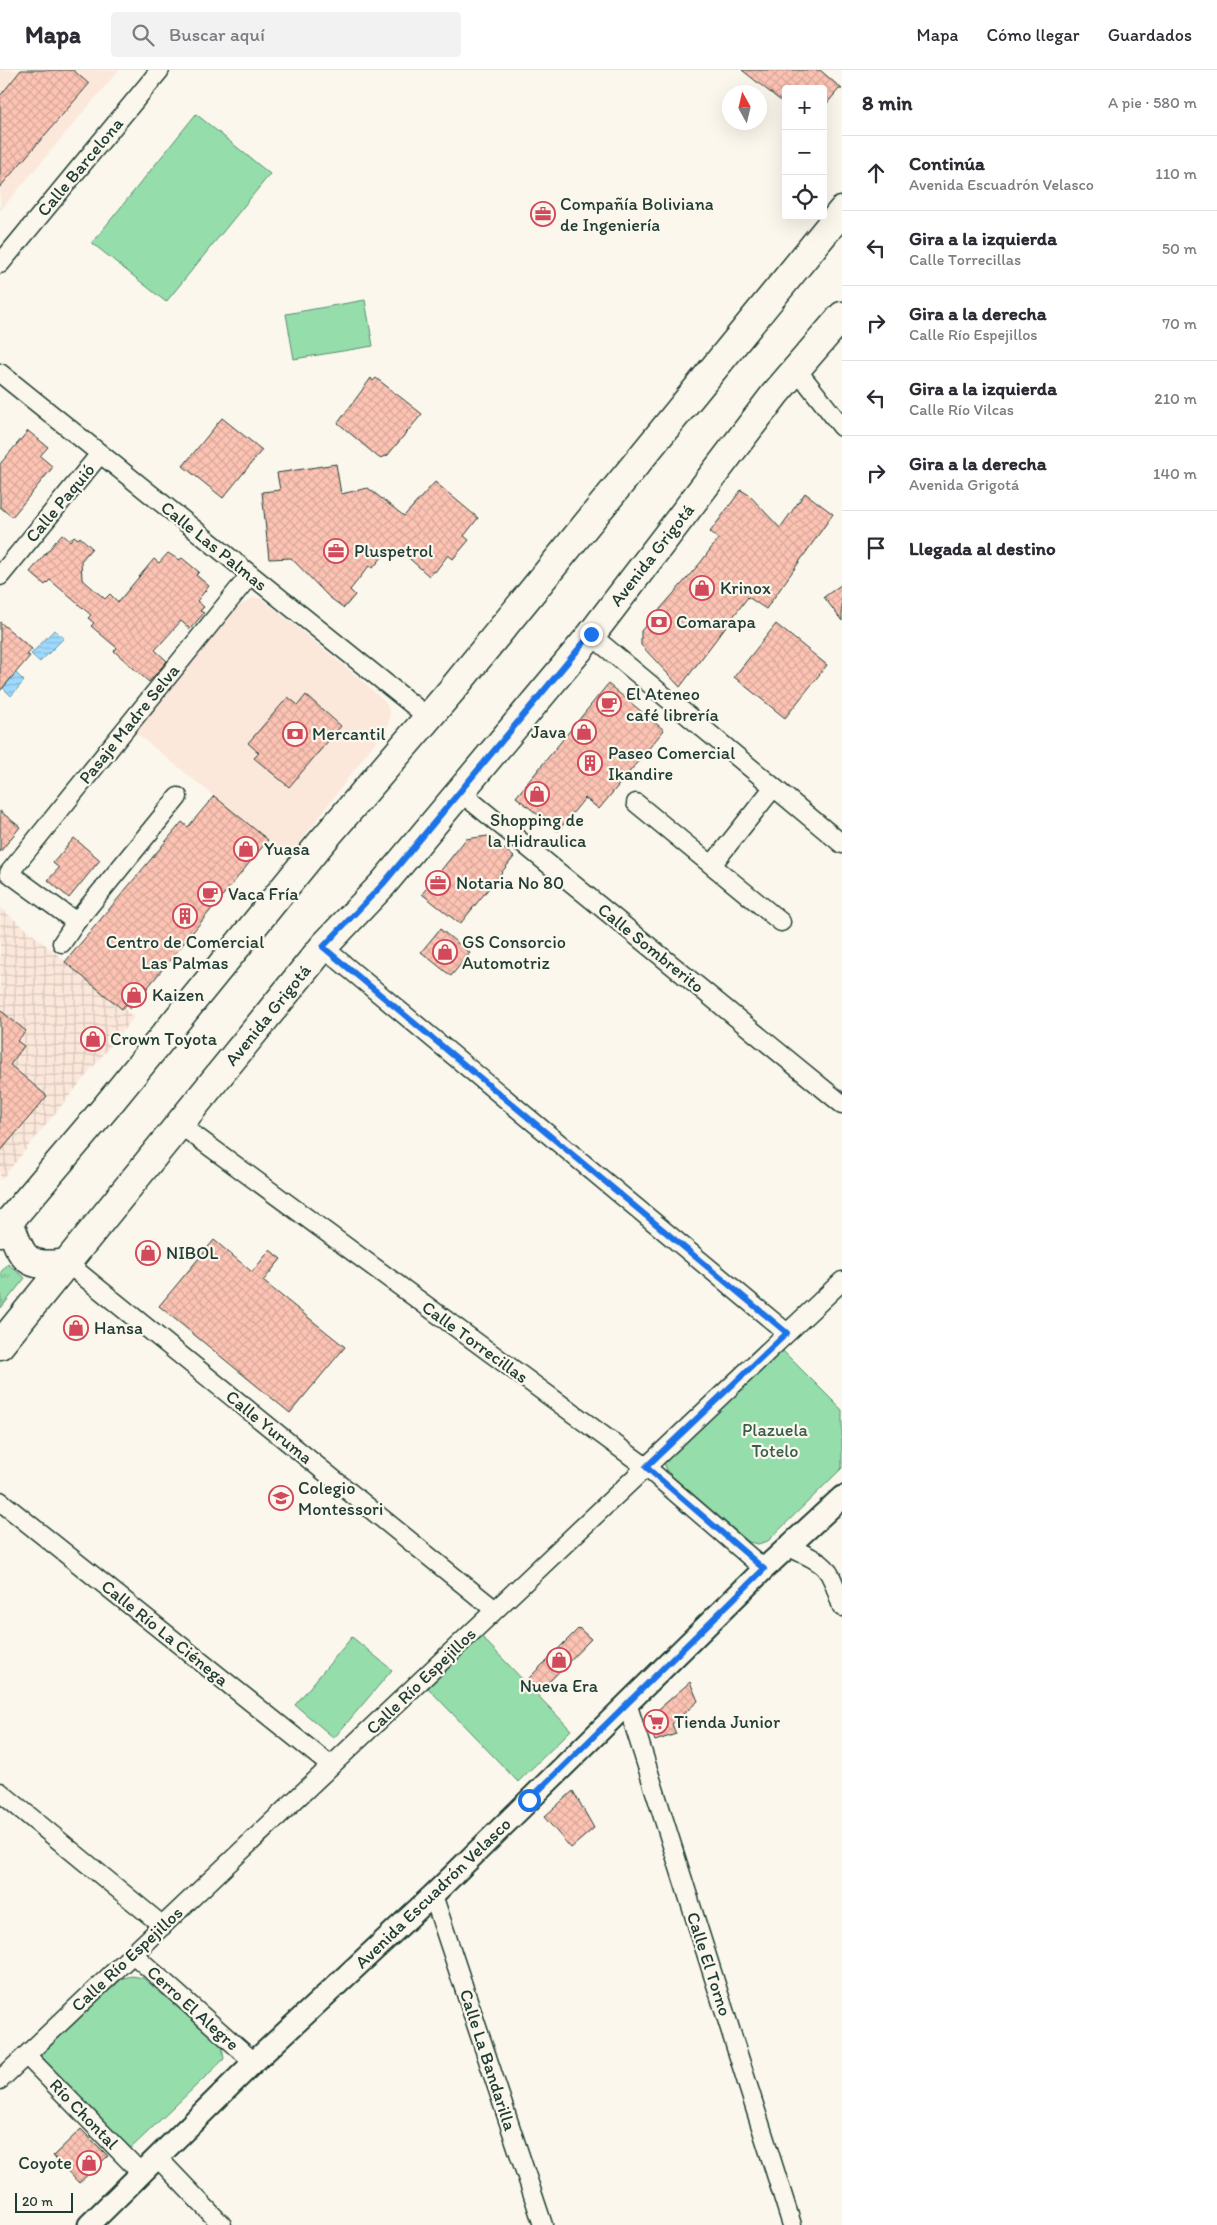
<!DOCTYPE html>
<html lang="es">
<head>
<meta charset="utf-8">
<style>
  :root { --surface:#fff; --page:#f2f2f3; --text:#2b2b33; --muted:#7c7c81; --line:#e1e1e2 }
  body { margin:0; font-family:Itim,sans-serif; background:var(--page); color:var(--text) }
  .controls { position:absolute; right:15px; top:15px; display:grid; overflow:hidden; border-radius:5px; box-shadow:0 5px 20px #0002 }
  .controls button { width:45px; height:45px; display:grid; place-items:center; padding:0; border:0; border-bottom:1px solid var(--line); background:var(--surface); color:var(--text); font:25px sans-serif }
  .compass { position:absolute; left:722px; top:15px; width:45px; height:45px; border-radius:50%; background:var(--surface); box-shadow:0 5px 20px #0002; rotate:352deg }
  .scale { position:absolute; left:15px; bottom:12px; width:58px; box-sizing:border-box; padding-left:5px; border:2px solid #1f3d34; border-top:0; font-size:14px; line-height:18px; white-space:nowrap; color:#1f3d34; -webkit-text-stroke:4px #fbf7ec; paint-order:stroke }
  .stop { position:absolute; width:15px; height:15px; margin:-11px; border:4px solid #1a73e8; border-radius:50%; background:#fff }
  .stop.end { background:#1a73e8; border-color:#fff; box-shadow:0 1px 5px #0008 }
  .list { margin:0; padding:0; list-style:none }
  h2 { display:flex; justify-content:space-between; align-items:center; height:65px; margin:0; padding:0 20px; font-size:21px }
  h2 small { font-size:16px; font-weight:400; color:var(--muted) }
  .list li { display:grid; grid-template-columns:32px 1fr auto; gap:15px; align-items:center; box-sizing:border-box; height:75px; padding:0 20px; border-top:1px solid var(--line) }
  .list b { display:block; font-size:19px; white-space:nowrap }
  .list p { margin:0; font-size:16px; white-space:nowrap; color:var(--muted) }
  .list em { font-size:16px; font-style:normal; color:var(--muted) }
  .icon { flex:none; width:28px; height:28px; fill:none; stroke:currentColor; stroke-width:2; stroke-linecap:round; stroke-linejoin:round }
  .map { position:relative; flex:none; width:842px; height:2155px; overflow:hidden }
  header { display:flex; align-items:center; gap:30px; box-sizing:border-box; height:70px; padding:0 25px; background:var(--surface); border-bottom:1px solid var(--line) }
  header strong { font-size:24px }
  nav { display:flex; gap:28px; margin-inline-start:auto; font-size:18px }
  .search { width:350px; height:45px; background:var(--page); display:flex; align-items:center; gap:12px; box-sizing:border-box; padding:0 18px; border-radius:5px; color:var(--muted); font-size:19px }
  main { display:flex }
  aside { flex:1; background:var(--surface) }
  .map>svg:first-child { display:block }
  .built { fill:#fce7db }
  .industrial { fill:url(#industrial-grid) }
  .grass { fill:url(#grass-tufts); stroke:#5a8d70 }
  .park { fill:#95ddab; stroke:#5a8d70 }
  .water { fill:url(#water-rules); stroke:#6b9bad }
  .building { fill:url(#building-cross-hatch); stroke:#1f3d34 }
  .lines { fill:none; stroke-linecap:round; stroke-linejoin:round }
  .minor-casing { stroke:#1f3d34; stroke-width:21 }
  .tertiary-casing { stroke:#1f3d34; stroke-width:25 }
  .primary-casing { stroke:#1f3d34; stroke-width:31 }
  .minor { stroke:#fbf7ec; stroke-width:18 }
  .tertiary { stroke:#fbf7ec; stroke-width:21 }
  .primary { stroke:#fbf7ec; stroke-width:28 }
  .route { stroke:#1a73e8; stroke-width:6 }
  .labels { text-anchor:middle; stroke-width:4.5; stroke-linejoin:round; paint-order:stroke }
  .street-label { font-size:18px; fill:#1f3d34; stroke:#fbf7ec }
  .poi-label { font-size:18px; fill:#1f3d34; stroke:#fbf7ec; text-anchor:start }
  .park-label { font-size:18px; fill:#375d4c; stroke:#fbf7ec }
</style>
</head>
<body>
<header>
<strong>Mapa</strong>
<div class="search"><svg class="icon" aria-label="search" viewBox="0 0 24 24"><circle cx="10" cy="10" r="6"/><path d="M15 15l6 6"/></svg>Buscar aquí</div>
<nav><a>Mapa</a><a>Cómo llegar</a><a>Guardados</a></nav>
</header>
<main>
<div class="map">
<svg width="842" height="2155" viewBox="0 0 842 2155">
  <defs>
    <pattern id="industrial-grid" width="8" height="8" patternUnits="userSpaceOnUse" patternTransform="scale(1.25)"><rect width="8" height="8" fill="#fce7db"/><path d="M0 4h8M4 0v8" fill="none" stroke="#d8c7bd"/></pattern>
    <pattern id="grass-tufts" width="24" height="20" patternUnits="userSpaceOnUse" patternTransform="scale(1.25)"><rect width="24" height="20" fill="#95ddab"/><path d="M3 7l-1-3M5 7V3M7 7l1-3M15 17l-1-3M17 17v-4M19 17l1-3" fill="none" stroke="#79b48c"/></pattern>
    <pattern id="water-rules" width="6" height="5" patternUnits="userSpaceOnUse" patternTransform="scale(1.25)"><rect width="6" height="5" fill="#9ed9fe"/><path d="M0 2.5h6" fill="none" stroke="#88bbda"/></pattern>
    <pattern id="building-cross-hatch" width="8" height="8" patternUnits="userSpaceOnUse" patternTransform="scale(1.25)"><rect width="8" height="8" fill="#fdc3b3"/><path d="M0 0l8 8M0 8l8-8" fill="none" stroke="#d8a89b"/></pattern>
  </defs>
  <rect width="100%" height="100%" fill="#fbf7ec"/>
  <filter id="ink" filterUnits="userSpaceOnUse"><feTurbulence type="fractalNoise" baseFrequency=".02" numOctaves="2"/><feDisplacementMap in="SourceGraphic" scale="10" xChannelSelector="R" yChannelSelector="G"/><feConvolveMatrix kernelMatrix="1 2 1 2 8 2 1 2 1" color-interpolation-filters="sRGB"/></filter>
  <g filter="url(#ink)">
    <path class="built" d="M0,0H119L0,141Z
      M253,528H261L359,608L384,631L388,637L390,643L388,655L289,787L135,662L228,547L236,538Z"/>
    <path class="industrial" d="M0,838L134,947L0,1111Z"/>
    <path class="grass" d="M8,1194L25,1208L1,1238L0,1203Z"/>
    <path class="park" d="M196,44L270,104L166,232L92,173Z
      M365,230L373,276L294,289L286,244Z
      M778,1276L842,1340V1398L768,1471L758,1474L749,1472L667,1402L664,1392Z
      M481,1566L571,1660L518,1712L428,1618Z
      M352,1567L392,1600L334,1668L295,1635Z
      M132,1906L143,1908L222,1975L224,1989L129,2080L36,1988L123,1908Z"/>
    <path class="water" d="M54,560L64,568L40,592L31,584Z
      M16,603L24,611L11,626L3,618Z"/>
    <path class="building" d="M21,0H73L89,14L0,117V26Z
      M742,0H820L842,19H839L823,38V19H786V35Z
      M371,308L373,311L376,308L422,344L387,386L379,388L338,353Z
      M222,348L262,380L223,428L183,396Z
      M28,361L48,377L40,386L53,397L12,447L0,437V394Z
      M336,394L341,424L368,418L404,446L435,412L478,448L464,466L469,470L453,489L448,485L435,502L433,501L429,506L402,482L383,486L373,498L369,496L350,520L355,525L344,538L329,527L291,488L269,489L262,422L280,420L277,403Z
      M741,420L749,425L780,458L805,423L833,444L766,539L748,527L680,617L641,575V561L701,492L718,469L710,462Z
      M62,464L70,471L74,466L78,469L80,467L92,478L81,491L82,509L105,529L110,524L118,532L154,489L159,493L168,483L179,490L182,488L199,502L196,505L209,516L197,531L204,537L200,541L204,543L190,559L181,551L155,580L167,591L149,612L114,581L117,578L91,556L94,553L88,548L91,545L50,510L45,515L30,502Z
      M842,514V551L824,527Z
      M0,552L32,579L27,585L30,586L0,621Z
      M776,554L827,595L785,648L734,607Z
      M608,614L664,660L599,739L585,728L558,761L516,727Z
      M306,625L341,656L289,717L254,688L259,683L248,673L288,627L298,635Z
      M214,726L268,770L130,939L125,935L122,939L65,892L182,752L188,757Z
      M0,741L20,757L0,782Z
      M488,766L514,787L460,854L422,824L466,769Z
      M74,768L100,790L69,828L48,810L59,798L53,793Z
      M440,859L470,883L451,906L421,882Z
      M0,940L26,961L17,971L24,976L10,995L47,1026L0,1082Z
      M214,1170L252,1202L270,1180L281,1189L263,1211L345,1277L290,1343L159,1236Z
      M579,1558L591,1569L539,1622L527,1610Z
      M690,1612L698,1631L672,1654L676,1664L655,1671L650,1656L652,1645Z
      M573,1721L594,1758L571,1778L544,1747Z
      M81,2059L108,2086L79,2113L53,2086Z"/>
    <g class="lines">
      <defs>
        <path id="minor" d="M0,194L160,0
          M797,300L842,357
          M0,303L429,648
          M0,506L100,384
          M591,565L842,774
          M459,721L842,1034
          M178,727L76,852L9,803L250,505
          M636,733L781,852
          M712,795L773,718
          M62,873L76,852
          M323,877L787,1263
          M179,1054L646,1397L764,1499
          M67,1193L495,1540
          M0,1431L331,1696
          M789,1477C830,1496 828,1495 842,1537
          M627,1633L792,2155
          M0,1722L163,1856
          M433,1825L543,2155
          M133,1884L254,1992
          M26,1985L142,2104
          M0,2010L842,1211
          M158,2088L222,2155"/>
        <path id="tertiary" d="M89,2155L254,1992L433,1825L764,1499L842,1427"/>
        <path id="primary" d="M9,1151C22,1188 24,1199 67,1193
          M0,1162L107,1036L320,774L451,621L842,141
          M0,1275L323,877L383,814L591,565L775,324L842,246"/>
      </defs>
      <use href="#minor" class="minor-casing"/>
      <use href="#tertiary" class="tertiary-casing"/>
      <use href="#primary" class="primary-casing"/>
      <use href="#minor" class="minor"/>
      <use href="#tertiary" class="tertiary"/>
      <use href="#primary" class="primary"/>
    </g>
  </g>
  <g class="lines" filter="url(#ink)">
    <path class="route" d="M529,1730L764,1499L646,1397L787,1263L323,877L383,814L591,564"/>
  </g>
  <defs>
    <symbol id="office-ring" viewBox="-11 -11 22 22"><circle r="9.5" fill="#fbf7ec" stroke="#d1495b" stroke-width="1.5"/><path d="M-6-3h4V-5.5h4V-3h4V5H-6ZM-1-4.5V-3h2v-1.5ZM-6 0V1H6V0Z" fill="#d1495b"/></symbol>
    <symbol id="shop-ring" viewBox="-11 -11 22 22"><circle r="9.5" fill="#fbf7ec" stroke="#d1495b" stroke-width="1.5"/><path d="M-5-2.5h2.3a2.7 3.5 0 0 1 5.4 0H5L5.5 6h-11ZM-1.5-2.5h3a1.5 2.3 0 0 0-3 0Z" fill="#d1495b"/></symbol>
    <symbol id="bank-ring" viewBox="-11 -11 22 22"><circle r="9.5" fill="#fbf7ec" stroke="#d1495b" stroke-width="1.5"/><path d="M-6-4H6V4H-6ZM0-2.3a2.3 2.3 0 1 0 0 4.6a2.3 2.3 0 1 0 0-4.6Z" fill="#d1495b"/></symbol>
    <symbol id="cafe-ring" viewBox="-11 -11 22 22"><circle r="9.5" fill="#fbf7ec" stroke="#d1495b" stroke-width="1.5"/><path d="M-5.5-4.5H6V0H3Q3 3.5 0 3.5H-2.5Q-5.5 3.5-5.5 0ZM3-3.2v2h1.7v-2ZM-6 4.5H4V6H-6Z" fill="#d1495b"/></symbol>
    <symbol id="building-ring" viewBox="-11 -11 22 22"><circle r="9.5" fill="#fbf7ec" stroke="#d1495b" stroke-width="1.5"/><path d="M-4-6H4V6H1V3H-1V6H-4ZM-2.5-4.3h1.7v1.8h-1.7ZM.8-4.3h1.7v1.8H.8ZM-2.5-1h1.7V.8h-1.7ZM.8-1h1.7V.8H.8Z" fill="#d1495b"/></symbol>
    <symbol id="school-ring" viewBox="-11 -11 22 22"><circle r="9.5" fill="#fbf7ec" stroke="#d1495b" stroke-width="1.5"/><path d="M0-5L7-2L0 1L-7-2ZM-4 1L0 2.5L4 1V4Q0 6-4 4Z" fill="#d1495b"/></symbol>
    <symbol id="supermarket-ring" viewBox="-11 -11 22 22"><circle r="9.5" fill="#fbf7ec" stroke="#d1495b" stroke-width="1.5"/><path d="M-6-5.5h2.5l.6 2H6L4.5 2H-2.5L-4.4-4H-6ZM-1.5 3.2a1.3 1.3 0 1 0 .1 0ZM3 3.2a1.3 1.3 0 1 0 .1 0Z" fill="#d1495b"/></symbol>
  </defs>
  <g fill-rule="evenodd">
    <use href="#office-ring" x="529" y="130" width="28" height="28"/>
    <use href="#office-ring" x="322" y="467" width="28" height="28"/>
    <use href="#shop-ring" x="688" y="504" width="28" height="28"/>
    <use href="#bank-ring" x="645" y="538" width="28" height="28"/>
    <use href="#cafe-ring" x="595" y="620" width="28" height="28"/>
    <use href="#shop-ring" x="570" y="648" width="28" height="28"/>
    <use href="#bank-ring" x="281" y="650" width="28" height="28"/>
    <use href="#building-ring" x="576" y="679" width="28" height="28"/>
    <use href="#shop-ring" x="523" y="710" width="28" height="28"/>
    <use href="#shop-ring" x="232" y="765" width="28" height="28"/>
    <use href="#office-ring" x="424" y="799" width="28" height="28"/>
    <use href="#cafe-ring" x="196" y="810" width="28" height="28"/>
    <use href="#building-ring" x="171" y="832" width="28" height="28"/>
    <use href="#shop-ring" x="431" y="868" width="28" height="28"/>
    <use href="#shop-ring" x="120" y="911" width="28" height="28"/>
    <use href="#shop-ring" x="79" y="955" width="28" height="28"/>
    <use href="#shop-ring" x="134" y="1169" width="28" height="28"/>
    <use href="#shop-ring" x="62" y="1244" width="28" height="28"/>
    <use href="#school-ring" x="267" y="1414" width="28" height="28"/>
    <use href="#shop-ring" x="545" y="1576" width="28" height="28"/>
    <use href="#supermarket-ring" x="642" y="1638" width="28" height="28"/>
    <use href="#shop-ring" x="75" y="2079" width="28" height="28"/>
  </g>
  <g class="labels">
    <g class="street-label">
      <text transform="translate(80 97) rotate(-50)" y="6">Calle Barcelona</text>
      <text transform="translate(60 433) rotate(-50)" y="6">Calle Paquió</text>
      <text transform="translate(214 476) rotate(39)" y="6">Calle Las Palmas</text>
      <text transform="translate(652 485) rotate(-52)" y="6">Avenida Grigotá</text>
      <text transform="translate(129 654) rotate(-51)" y="6">Pasaje Madre Selva</text>
      <text transform="translate(651 878) rotate(39)" y="6">Calle Sombrerito</text>
      <text transform="translate(268 945) rotate(-51)" y="6">Avenida Grigotá</text>
      <text transform="translate(475 1272) rotate(36)" y="6">Calle Torrecillas</text>
      <text transform="translate(269 1357) rotate(39)" y="6">Calle Yuruma</text>
      <text transform="translate(165 1563) rotate(39)" y="6">Calle Río La Ciénega</text>
      <text transform="translate(421 1611) rotate(-44)" y="6">Calle Río Espejillos</text>
      <text transform="translate(433 1823) rotate(-44)" y="6">Avenida Escuadrón Velasco</text>
      <text transform="translate(127 1889) rotate(-43)" y="6">Calle Río Espejillos</text>
      <text transform="translate(709 1894) rotate(72)" y="6">Calle El Torno</text>
      <text transform="translate(193 1938) rotate(42)" y="6">Cerro El Alegre</text>
      <text transform="translate(488 1990) rotate(72)" y="6">Calle La Bandarilla</text>
      <text transform="translate(84 2044) rotate(46)" y="6">Río Chontal</text>
    </g>
    <g class="poi-label">
      <text x="560" y="140">Compañía Boliviana<tspan x="560" dy="21">de Ingeniería</tspan></text>
      <text x="354" y="487">Pluspetrol</text>
      <text x="720" y="524">Krinox</text>
      <text x="676" y="558">Comarapa</text>
      <text x="626" y="630">El Ateneo<tspan x="626" dy="21">café librería</tspan></text>
      <text x="566" y="668" text-anchor="end">Java</text>
      <text x="312" y="670">Mercantil</text>
      <text x="608" y="689">Paseo Comercial<tspan x="608" dy="21">Ikandire</tspan></text>
      <text x="537" y="756" text-anchor="middle">Shopping de<tspan x="537" dy="21">la Hidraulica</tspan></text>
      <text x="264" y="785">Yuasa</text>
      <text x="456" y="819">Notaria No 80</text>
      <text x="228" y="830">Vaca Fría</text>
      <text x="185" y="878" text-anchor="middle">Centro de Comercial<tspan x="185" dy="21">Las Palmas</tspan></text>
      <text x="462" y="878">GS Consorcio<tspan x="462" dy="21">Automotriz</tspan></text>
      <text x="152" y="931">Kaizen</text>
      <text x="110" y="975">Crown Toyota</text>
      <text x="166" y="1189">NIBOL</text>
      <text x="94" y="1264">Hansa</text>
      <text x="298" y="1424">Colegio<tspan x="298" dy="21">Montessori</tspan></text>
      <text x="559" y="1622" text-anchor="middle">Nueva Era</text>
      <text x="674" y="1658">Tienda Junior</text>
      <text x="72" y="2099" text-anchor="end">Coyote</text>
    </g>
    <g class="park-label">
      <text x="775" y="1366">Plazuela<tspan x="775" dy="21">Totelo</tspan></text>
    </g>
  </g>
</svg>
<div class="controls">
<button>+</button>
<button>−</button>
<button><svg class="icon" aria-label="locate" viewBox="0 0 24 24"><circle cx="12" cy="12" r="6"/><path d="M12 2v4M12 18v4M2 12h4M18 12h4"/></svg></button>
</div>
<svg class="compass" viewBox="-18 -18 36 36"><path d="M0-13l5 13h-10z" fill="#e53935"/><path d="M0 13l5-13h-10z" fill="#7c7c81"/></svg>
<div class="scale">20 m</div>
<div class="stop" style="left:529px;top:1730px"></div>
<div class="stop end" style="left:591px;top:564px"></div>
</div>
<aside>
<h2>8 min<small>A pie · 580 m</small></h2>
<ul class="list">
<li><svg class="icon" aria-label="ahead" viewBox="0 0 24 24"><path d="M12 20V5M6 11l6-6 6 6"/></svg><div><b>Continúa</b><p>Avenida Escuadrón Velasco</p></div><em>110 m</em></li>
<li><svg class="icon" aria-label="left" viewBox="0 0 24 24"><path d="M17 20v-9H6M10 6l-5 5 5 5"/></svg><div><b>Gira a la izquierda</b><p>Calle Torrecillas</p></div><em>50 m</em></li>
<li><svg class="icon" aria-label="right" viewBox="0 0 24 24"><path d="M7 20v-9h11M14 6l5 5-5 5"/></svg><div><b>Gira a la derecha</b><p>Calle Río Espejillos</p></div><em>70 m</em></li>
<li><svg class="icon" aria-label="left" viewBox="0 0 24 24"><path d="M17 20v-9H6M10 6l-5 5 5 5"/></svg><div><b>Gira a la izquierda</b><p>Calle Río Vilcas</p></div><em>210 m</em></li>
<li><svg class="icon" aria-label="right" viewBox="0 0 24 24"><path d="M7 20v-9h11M14 6l5 5-5 5"/></svg><div><b>Gira a la derecha</b><p>Avenida Grigotá</p></div><em>140 m</em></li>
<li><svg class="icon" aria-label="arrive" viewBox="0 0 24 24"><path d="M6 21V4h12l-3 4 3 4H6"/></svg><div><b>Llegada al destino</b></div></li>
</ul>
</aside>
</main>
</body>
</html>
